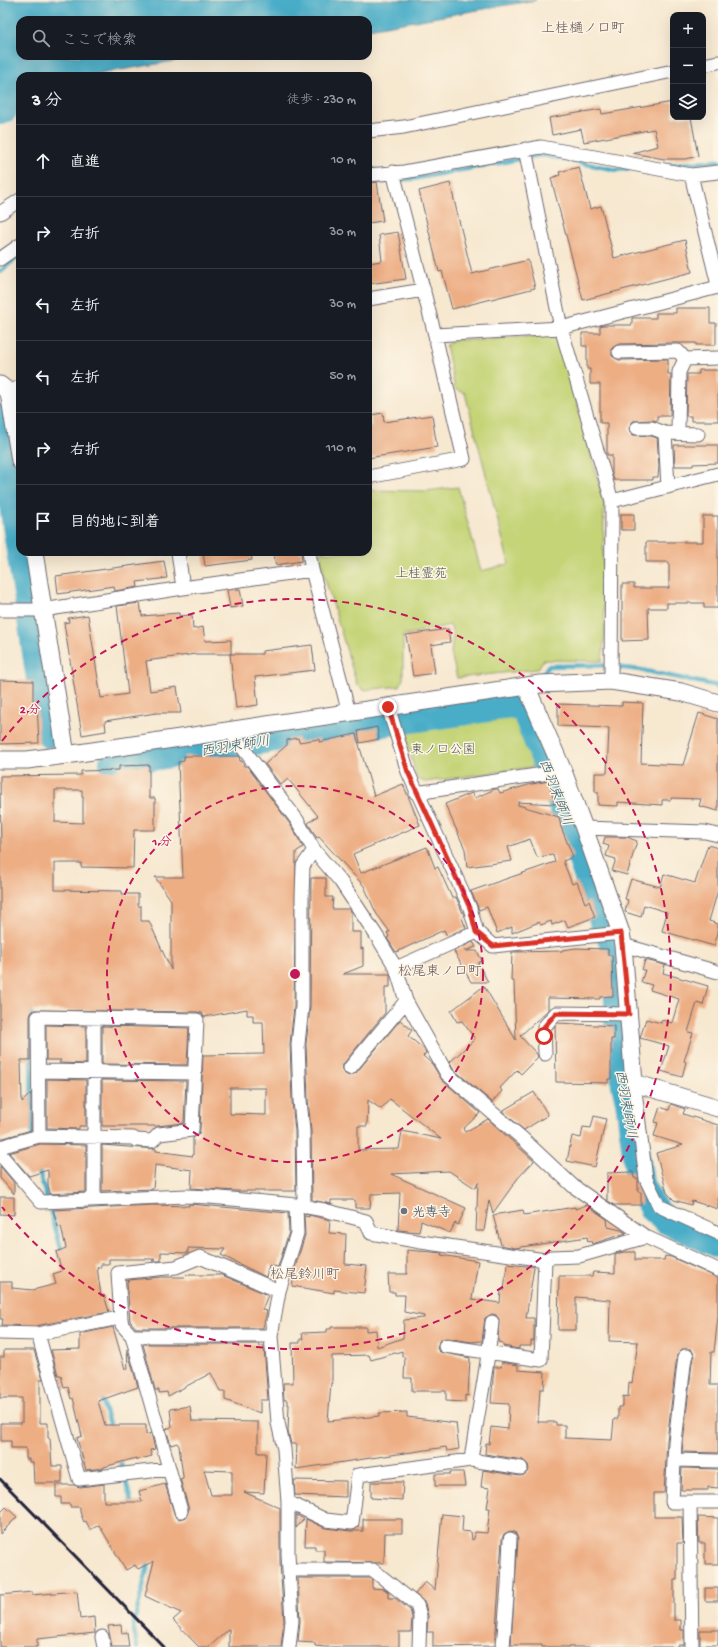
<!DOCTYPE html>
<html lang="ja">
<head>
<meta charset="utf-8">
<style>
  :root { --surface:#171b24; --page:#20242c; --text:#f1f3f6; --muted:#9ea1a6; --line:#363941 }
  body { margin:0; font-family:"Gochi Hand","Klee One",sans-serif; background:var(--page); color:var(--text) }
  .controls { position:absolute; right:12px; top:12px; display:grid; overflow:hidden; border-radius:8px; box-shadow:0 4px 16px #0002 }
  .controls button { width:36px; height:36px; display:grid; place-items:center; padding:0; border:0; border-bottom:1px solid var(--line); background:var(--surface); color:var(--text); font:20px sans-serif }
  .stop { position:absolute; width:12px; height:12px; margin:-9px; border:3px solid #d93025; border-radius:50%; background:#fff }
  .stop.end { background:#d93025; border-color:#fff; box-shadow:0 1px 4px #0008 }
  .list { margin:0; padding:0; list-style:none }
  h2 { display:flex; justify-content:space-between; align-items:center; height:52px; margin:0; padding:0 16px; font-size:17px }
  h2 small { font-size:13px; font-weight:400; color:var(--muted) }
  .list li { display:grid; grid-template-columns:26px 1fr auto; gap:12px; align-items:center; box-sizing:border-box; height:72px; padding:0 16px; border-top:1px solid var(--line) }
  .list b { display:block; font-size:15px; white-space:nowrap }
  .list em { font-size:13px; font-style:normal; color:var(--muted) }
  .icon { flex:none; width:22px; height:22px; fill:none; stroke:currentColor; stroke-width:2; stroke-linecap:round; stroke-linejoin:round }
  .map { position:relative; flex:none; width:718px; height:1647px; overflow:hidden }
  .search { position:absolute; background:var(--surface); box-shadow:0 4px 16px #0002; left:16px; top:16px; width:356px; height:44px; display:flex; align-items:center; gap:10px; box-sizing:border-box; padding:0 14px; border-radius:12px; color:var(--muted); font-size:15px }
  .panel { position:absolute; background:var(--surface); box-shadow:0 4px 16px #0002; left:16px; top:72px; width:356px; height:484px; border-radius:12px }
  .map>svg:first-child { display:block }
  .green { fill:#c4d477; stroke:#737b59 }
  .water { fill:#49adc8; stroke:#366882 }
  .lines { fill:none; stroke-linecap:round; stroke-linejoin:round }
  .stream { stroke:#49adc8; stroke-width:4.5 }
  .river { stroke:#49adc8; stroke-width:28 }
  .building { fill:#edae84; fill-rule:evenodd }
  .minor-casing { stroke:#6d676f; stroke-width:15 }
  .tertiary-casing { stroke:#6d676f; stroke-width:19 }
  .minor { stroke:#fff; stroke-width:13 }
  .tertiary { stroke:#fff; stroke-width:17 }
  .rail { stroke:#22223b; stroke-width:3 }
  .route { stroke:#d93025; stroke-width:5 }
  .ring { fill:none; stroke:#c2185b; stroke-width:2; stroke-dasharray:7 5 }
  .worship-dot { fill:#6b7280; stroke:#fcf5e5; stroke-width:1.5 }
  .labels { text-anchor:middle; stroke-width:3; stroke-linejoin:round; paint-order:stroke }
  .park-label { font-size:13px; fill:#53574d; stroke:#fcf5e5 }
  .worship-label { font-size:13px; font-weight:bold; fill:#5b616d; stroke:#fcf5e5; text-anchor:start }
  .neighbourhood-label { font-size:14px; fill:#695355; stroke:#fcf5e5 }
  .water-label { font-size:14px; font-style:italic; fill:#325a73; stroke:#fcf5e5 }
  .centre { fill:#c2185b; stroke:#fcf5e5; stroke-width:2 }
  .ring-label { font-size:12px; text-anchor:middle; font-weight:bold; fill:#c2185b; stroke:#fcf5e5; stroke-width:3; stroke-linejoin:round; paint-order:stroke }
</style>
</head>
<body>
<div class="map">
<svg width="718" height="1647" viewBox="0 0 718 1647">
  <rect width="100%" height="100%" fill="#fcf5e5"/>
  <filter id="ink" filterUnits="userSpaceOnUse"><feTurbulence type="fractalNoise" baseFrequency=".025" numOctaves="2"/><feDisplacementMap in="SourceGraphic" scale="8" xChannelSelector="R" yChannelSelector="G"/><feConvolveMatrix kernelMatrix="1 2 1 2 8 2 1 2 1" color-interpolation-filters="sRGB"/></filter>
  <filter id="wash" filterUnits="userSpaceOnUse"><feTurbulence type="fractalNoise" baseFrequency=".012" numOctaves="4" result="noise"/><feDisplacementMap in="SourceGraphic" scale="16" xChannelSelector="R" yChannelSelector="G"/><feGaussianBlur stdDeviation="0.9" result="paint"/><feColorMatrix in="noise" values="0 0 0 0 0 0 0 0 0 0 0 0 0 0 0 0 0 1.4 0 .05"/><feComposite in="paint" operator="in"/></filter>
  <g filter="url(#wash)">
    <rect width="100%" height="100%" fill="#f7e8d0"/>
    <path class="green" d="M550,335L560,341L604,503L603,580L605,633L602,661L543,660L538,669L457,678L451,653L453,634L450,625L403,635V679L400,686L364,690L357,685L324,575L320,552H368V490L426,491L458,487L481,571L509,564L465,393L455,389L446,345L454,340H480Z
      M516,707L523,712L543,763L540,766L425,782L417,779L403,725L404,722Z"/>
    <path class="water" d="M0,0H536L368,29V20H20V56H204L85,76H20V83L0,78Z"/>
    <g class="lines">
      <path class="stream" d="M664,165L718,161
        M368,182L412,179L542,155L617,170L628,169
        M0,272L20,255
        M539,680L548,666L599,665L641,670L718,686
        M31,1007L32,1129L34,1151
        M38,1168L63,1255
        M100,1394L111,1431
        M119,1457L133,1508
        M137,1647L133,1627L148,1566V1559"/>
      <path class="river" d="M0,111L4,109L7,42
        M0,417L20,551
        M20,552C31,612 38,673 49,734
        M113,763L257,741L511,705H523L554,782L603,920L617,951L619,1059L629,1101L640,1184L653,1209L666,1220L718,1244"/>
    </g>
    <g id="blocks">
      <path class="building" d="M673,102V117H691L698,156L686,159H664L632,153L658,146L654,129L584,142L581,129L552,135L549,118L601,109L602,114Z
        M579,167L590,209L601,206L614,258L685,240L692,272L583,300L551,178L560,175L559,172Z
        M377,182L383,221L368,223V183Z
        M450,183L472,274L528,260L535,288L452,309L442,271L439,272L419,191Z
        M398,232L406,279L368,284V263L382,261L379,235Z
        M676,308H710V323H716V345H696V343H668L619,344L612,348V356L619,360L668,359V374H671L670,416H657V421L652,420L633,421L629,428L630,432L633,435L651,436L657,438L659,466L658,477H653V480H614L612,474V455H607V423H600V384H590V369H587V346H582V333H600V326L603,325H632V318H656V313H676Z
        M699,370H716L718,371V421H691V416H686L687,374H699Z
        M383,413L384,422L432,415L437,447L368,458V427L372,426L370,415Z
        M674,445H718V463L693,464V466H675Z
        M621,514H634V530H621Z
        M703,516H718V608H704V603H667V608H648L649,640L622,641V584H634V588H669V562H646V542H703Z
        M203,552H251L252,560L205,566Z
        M273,552H301L302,561L276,565Z
        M164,561L167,578L137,582L138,587L115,591L114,586L58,594L56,576Z
        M240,589L243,606L230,608L227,590Z
        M140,603L142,616L179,613V616L192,615L193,629L203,627L205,641L231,640V654H196L146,661L150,691L177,687L181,713H156L105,721L106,731L82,735L64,623L69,622L68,618L88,615L101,698L128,694L117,606Z
        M448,629L450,642L431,645L435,673L413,676L406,635Z
        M312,645L315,670L255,677L258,705L236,708L230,654H262V651Z
        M0,680L33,681V704H37L39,743L0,744Z
        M622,702L643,703L641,763L683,765L699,713L718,719V811L699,806L701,799L671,798V800H662V805L618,802V806L598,805V792H595V773H607L609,728L558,726V704L622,706Z
        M377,727L379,739L360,743L358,731Z
        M356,734L374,796L403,784L420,825L353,854L361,873L427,847L435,868L438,867L452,898L456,897L462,911L464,915L462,918L466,928L447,936L444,930L396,952L387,938L389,937L387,932H390L376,913L364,886L319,837L317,838L308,823L318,816L288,779L281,785L265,764L287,745V740L298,738L299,742L319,739V742Z
        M184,756H239L240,761H242L244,766H247L290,824L303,847L296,852L294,1007L290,1044L292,1101L295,1131L296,1191H236L191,1188L192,1170L155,1165L153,1189L102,1191V1145L156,1149V1151L193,1156V1138L199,1134L200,1130L203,1055L264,1054L263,1022H253V1015H247V1009L204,1017L202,1013L197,1012L34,1010L31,1013L30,1017V1060H21L22,1102L31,1093V1130L0,1139V852H1L0,776L81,775V771L119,770V766L149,765V795L150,798H155V830H134L133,868L81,867V863H55V890L122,891V894H138V906H141V921H149L171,970V900L155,877H183L178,762L184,761ZM55,790H82V797H83V823L55,822ZM230,1088H266V1115L230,1114Z
        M548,781L555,804L518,802V805L559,817L561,827L573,857L563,861L572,884L577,882L585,903L589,901L595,917L568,927L565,920L552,925L551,921L541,925L539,922L512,933V927L497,933L487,907L479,910L471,891L555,862L553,855L537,857L530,839L508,847L512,861L467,867L465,849L445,804L472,793L475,798L495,789H498L500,793L532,784Z
        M605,837H627L637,841L627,875L612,871L616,859L606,856L609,846L603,844Z
        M708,845L718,848V890L709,921L718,924V933L714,946L662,931L667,912L644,905L641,917L625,912L628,900L625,899L631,879L660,887L664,874L695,883Z
        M311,878H326V897H333L332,909H349L351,911V932H361V949L363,948V966L343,974H390V987H385V1013L344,1063L342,1067L345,1074L349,1076L356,1073L400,1020L412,1030L408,1036L424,1049L426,1053L423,1056L432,1064L442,1080L480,1113L463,1129L465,1132L488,1119L534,1161L518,1178L493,1213L489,1200L484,1231H476L478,1182L475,1188L449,1171L391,1174L466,1208L458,1225L455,1223L450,1233L421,1221L419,1232L398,1230L400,1193L371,1194L370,1208H355V1200H331V1204L312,1200L311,1131L308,1099L306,1044L310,1007ZM390,1099L441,1139L402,1131L399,1149L358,1150V1126H367L368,1100L381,1109Z
        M473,942L476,947L465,951H477L482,961L478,963L488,982H471L454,951Z
        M576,948L608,949V955H612L613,996L600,997V999L548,998V1010L520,1036L537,1054L538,1057L521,1074L517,1070L500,1088L502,1091L492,1102L453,1069L450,1062L475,1039L462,1021L457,1022L451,1011L484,986L516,1040L514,981H511L512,952L562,951V950Z
        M645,960L665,965L663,973L708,986L703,1005L697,1003L688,1032L693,1033L684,1061L686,1062L682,1077L661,1071L669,1046L640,1038L646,1019L661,1023L662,1020L672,1023L679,999L650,990L652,985L641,982L645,970H642Z
        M558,1023L614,1026V1039H611V1079H608V1083L556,1082L555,1026Z
        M46,1025L86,1026V1064L59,1063L61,1060H46Z
        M102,1026L189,1028L187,1065L102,1064Z
        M47,1079L86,1080V1126H79V1129L47,1128Z
        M102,1080L186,1081L184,1123L158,1126H102Z
        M534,1092L548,1115L524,1130L502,1111Z
        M671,1104L685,1109L683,1114L718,1125V1209L692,1201L691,1205L674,1200L667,1193L656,1153L683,1145L654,1136L658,1123L655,1122L660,1107L669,1110Z
        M594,1116L606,1119L595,1167L567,1161L572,1136L581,1138L583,1127L591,1128Z
        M40,1144L86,1145V1192L50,1194L48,1186V1170L29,1176L9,1153Z
        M0,1166L14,1183V1194L0,1178Z
        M633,1172L634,1178H638V1192H641V1205H614L607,1200V1173Z
        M0,1197H14V1215L0,1214Z
        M189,1204L288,1213L289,1232L278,1267L269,1265L266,1277L221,1255L225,1249L188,1248V1253L161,1252V1261H152L155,1259H109V1264H101V1267H97L101,1296L104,1295L109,1312L35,1326L2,1325L3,1319H0V1282H12V1288L33,1290L56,1284L53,1274L62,1271L56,1252L66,1248L61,1226L58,1227L53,1210L152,1205L189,1206Z
        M586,1205L607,1219L608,1227L621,1230L626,1233L592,1244L591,1241L588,1242L587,1237L515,1248L501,1245L493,1215L523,1210L524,1215L575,1207V1209Z
        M309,1215L330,1220L329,1233L346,1234L345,1264L367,1266L364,1293L334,1290V1293L292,1286L295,1271H294L305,1235L304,1216L309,1217Z
        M407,1250L442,1253L441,1255L478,1261L472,1299L500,1303L501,1290H504L507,1264L534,1267L526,1318H534V1341H531V1346H519V1349L503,1346V1343L498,1342L499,1319L496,1315L492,1314L485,1318L482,1341L471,1342L446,1338L439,1341L437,1349L440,1352L470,1358L468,1396L465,1395V1402L446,1401V1391H412V1378H404L405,1357H402V1351L371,1360L369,1355L332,1356V1383H331L328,1421L379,1416V1413L407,1412V1417L456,1423L459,1449L447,1451L446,1447L296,1469L297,1444H291L288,1432L289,1404H287V1400H284L283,1383H293L292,1343H300V1339H303L302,1333L327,1332V1329H331V1327H366V1331L376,1330L377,1347L403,1338L404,1320L424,1318V1316L404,1312L405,1295H395V1292H389L388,1274H407Z
        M624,1252H635V1260H664L665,1256L671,1257L718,1278V1316L714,1352H711L710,1385H718V1453L682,1452L692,1362L695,1356L691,1349H682L677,1355L667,1441L664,1493H654V1517H682L683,1543H677V1580H674V1620H681V1630H684V1645H678V1647H542V1645H511L518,1539L515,1532L510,1531L504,1534L502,1539L495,1645L493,1646L433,1647V1632H427L428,1616L425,1603L415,1594L425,1582L435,1590L442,1514L463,1516L462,1531L471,1532L472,1540L474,1539L475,1532L487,1533L490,1508H487L490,1488L481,1487L483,1470L520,1476L524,1475L529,1470L528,1465L523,1460L485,1454L486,1443L489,1444L491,1427L508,1429L509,1404L491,1403L494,1367H501L502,1362L518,1365V1370L545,1372L544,1389H540L538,1422H556V1425H565V1438L612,1440L614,1419H618V1407H621L622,1405H623V1396L628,1397L629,1382L632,1383L638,1342L609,1341L610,1300L576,1297V1330H558L559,1276H592L593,1272L615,1273V1254Z
        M187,1275H222L268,1295L262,1310L267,1311L263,1328H136L130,1321L127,1282L129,1280L161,1277H185Z
        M113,1327L125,1369H128L127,1349L138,1387L98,1401L105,1425H146V1435L151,1433L155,1449L150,1450L152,1456L136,1460V1458L104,1467V1468L86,1470L77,1438L82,1436L73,1398L71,1399L68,1387L64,1388L61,1375H58L51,1350L80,1349V1334Z
        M143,1344H259V1346H264L268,1400H260V1413L225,1400V1391H220L211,1373L168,1396L167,1392L159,1393V1390H155Z
        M4,1350H34L43,1380H40V1423H48V1438H50L52,1466H62V1483H34L33,1462H29V1459H26V1448H11V1441H1V1423H22V1398H0V1357H4Z
        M190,1406L192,1421L258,1422V1453H266L264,1493L244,1492L280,1508V1563L284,1621L281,1647H229V1629L209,1647H199L173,1620L181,1613L145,1596L154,1561L138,1569L135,1565L126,1570L99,1525L90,1530L86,1521L84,1522L80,1512V1507H70V1504H61V1497H56V1485H74L80,1487L104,1484V1502H142L139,1491L165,1484L175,1516L179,1519L186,1517L189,1509L180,1479L183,1478V1476L179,1446L177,1443L171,1445L166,1429L172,1427L170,1409ZM204,1470L232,1471V1495H211Z
        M682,1468L718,1469V1488L708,1487V1490H681Z
        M450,1472H463L465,1486H435V1474H450Z
        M294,1480L346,1481V1497L295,1495Z
        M371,1482H403L402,1500L371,1498Z
        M6,1507L17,1517L0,1534V1513Z
        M296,1515L304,1519L296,1528Z
        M698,1517L718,1518V1564H705V1543H699Z
        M306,1519L325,1528L351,1531H363V1519H402V1533H385L384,1563L324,1562V1550H315V1546H305Z
        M298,1578H370L372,1580V1588L384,1589L388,1592V1598H395L410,1610L412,1617L411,1632H399V1647H325L315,1646V1643L298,1642L300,1621Z
        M705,1588H718V1601H705Z
        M77,1591L80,1619L94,1617L95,1633L37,1639V1647H0V1595L32,1592V1595Z
        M121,1625L122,1634L127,1633L129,1647H112L108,1626Z
        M700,1630H718V1645H700Z"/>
    </g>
  </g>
  <g filter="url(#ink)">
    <use href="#blocks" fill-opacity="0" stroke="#6d676f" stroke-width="1"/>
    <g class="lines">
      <defs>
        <path id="minor" d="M703,65L718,62
          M368,131L404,127L673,71
          M525,149L561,328L612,501L611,681
          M368,175L404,172L541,147L691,175L718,172
          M691,175L718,285
          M0,213L20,200
          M0,259L20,245
          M368,299L424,290
          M435,335L561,328L718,287
          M619,352L678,351L685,359L718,358
          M9,392L20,387
          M637,428H652L665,433L698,434
          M665,433L668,487
          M678,433L679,372L685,359
          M368,477L464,459L435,335L393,172
          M612,501L718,474
          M178,552L183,588
          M309,552L312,570L349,713
          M0,610H43L183,588L312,570
          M388,707L408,772L470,908L477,932L493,946L621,933
          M230,731L297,820L314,850L341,882L378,938L396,968L406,1001L447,1074L523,1139L573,1186L646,1237L718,1270
          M416,793L563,771
          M584,828L705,832L718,835
          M623,945L718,972
          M396,968L477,932
          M94,1019V1199
          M545,1054L544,1027L556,1013L629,1014
          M350,1068L406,1001
          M39,1071L194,1073
          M634,1083L646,1179L659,1206L718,1233
          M0,1147L39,1136L38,1017L197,1020L192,1130L159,1134L152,1141L136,1140L133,1138L39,1136
          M0,1154L41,1202L187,1196L210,1197L296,1205L324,1210L366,1221L371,1233L421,1242L545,1260L551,1257L579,1256L646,1237
          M304,1206L303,1131L300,1100L298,1044L302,1007V898L303,866L314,850
          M0,1333L38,1334L114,1319H121
          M38,1334L79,1479L169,1469
          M132,1336H271
          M445,1346L541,1360L545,1260
          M687,1356H685L675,1442L672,1502H718
          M471,1460C477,1414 488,1368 492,1322
          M674,1460L718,1461
          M288,1502L326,1520L352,1523L358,1475L471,1460L521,1468
          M690,1502L692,1647
          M181,1511L132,1336L122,1325L121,1319L118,1273L176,1267L200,1257L279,1291
          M290,1570H373L417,1605L420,1616L419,1647
          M102,1637L104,1647
          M289,1647L292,1621L288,1554V1502L284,1449L278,1423L271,1336L279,1291L297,1233L296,1205
          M503,1647L508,1585L510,1539"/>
        <path id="tertiary" d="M0,385L9,392L20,461
          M34,552L66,755
          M526,686L563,771L584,828L621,933L623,945L634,1083L718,1108
          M0,760H27L66,755L540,684L611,681L681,692L718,703"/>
      </defs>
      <use href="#minor" class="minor-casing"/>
      <use href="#tertiary" class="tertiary-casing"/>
      <use href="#minor" class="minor"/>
      <use href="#tertiary" class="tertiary"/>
      <path class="rail" d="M0,1479L164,1647"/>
    </g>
  </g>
  <g class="lines" filter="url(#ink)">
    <path class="route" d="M388,707L408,772L470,908L476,932L493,946L621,933L629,1014L556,1013L544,1027V1036"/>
  </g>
  <g class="ring">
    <circle cx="295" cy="974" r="188"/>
    <path d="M2 741A375 375 0 1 1 2 1207"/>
  </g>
  <circle class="worship-dot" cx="404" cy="1211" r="4"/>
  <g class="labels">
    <g class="park-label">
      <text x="421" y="577">上桂霊苑</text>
      <text x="443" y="753">東ノ口公園</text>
    </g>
    <g class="worship-label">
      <text x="412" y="1216">光専寺</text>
    </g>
    <g class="neighbourhood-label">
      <text x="583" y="32">上桂樋ノ口町</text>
      <text x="440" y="975">松尾東ノ口町</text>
      <text x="305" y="1278">松尾鈴川町</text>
    </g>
    <g class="water-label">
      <text transform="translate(235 745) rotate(-9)" y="5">西羽束師川</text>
      <text transform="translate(557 792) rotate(69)" y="5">西羽束師川</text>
      <text transform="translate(627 1104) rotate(80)" y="5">西羽束師川</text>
    </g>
  </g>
  <circle cx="295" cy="974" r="6" class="centre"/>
  <g class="ring-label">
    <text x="30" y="713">2 分</text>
    <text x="162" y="845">1 分</text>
  </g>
</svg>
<div class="controls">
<button>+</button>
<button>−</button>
<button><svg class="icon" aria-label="layers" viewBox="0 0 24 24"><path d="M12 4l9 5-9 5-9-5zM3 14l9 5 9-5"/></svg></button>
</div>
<div class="stop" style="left:544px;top:1036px"></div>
<div class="stop end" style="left:388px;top:707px"></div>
<div class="search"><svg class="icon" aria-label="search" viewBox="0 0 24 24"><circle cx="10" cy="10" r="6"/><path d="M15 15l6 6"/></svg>ここで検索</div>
<section class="panel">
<h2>3 分<small>徒歩 · 230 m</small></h2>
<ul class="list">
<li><svg class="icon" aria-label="ahead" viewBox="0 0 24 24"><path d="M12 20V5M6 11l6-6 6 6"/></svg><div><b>直進</b></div><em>10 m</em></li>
<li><svg class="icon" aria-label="right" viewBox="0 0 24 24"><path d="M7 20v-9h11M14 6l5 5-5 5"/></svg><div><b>右折</b></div><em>30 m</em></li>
<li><svg class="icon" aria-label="left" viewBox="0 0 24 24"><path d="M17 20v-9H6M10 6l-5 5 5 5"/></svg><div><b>左折</b></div><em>30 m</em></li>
<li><svg class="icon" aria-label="left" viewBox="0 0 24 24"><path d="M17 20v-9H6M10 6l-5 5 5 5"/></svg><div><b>左折</b></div><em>50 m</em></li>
<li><svg class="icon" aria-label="right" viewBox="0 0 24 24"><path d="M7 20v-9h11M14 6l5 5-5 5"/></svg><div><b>右折</b></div><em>110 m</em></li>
<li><svg class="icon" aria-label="arrive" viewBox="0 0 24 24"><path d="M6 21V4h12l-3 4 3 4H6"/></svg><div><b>目的地に到着</b></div></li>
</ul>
</section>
</div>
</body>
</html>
